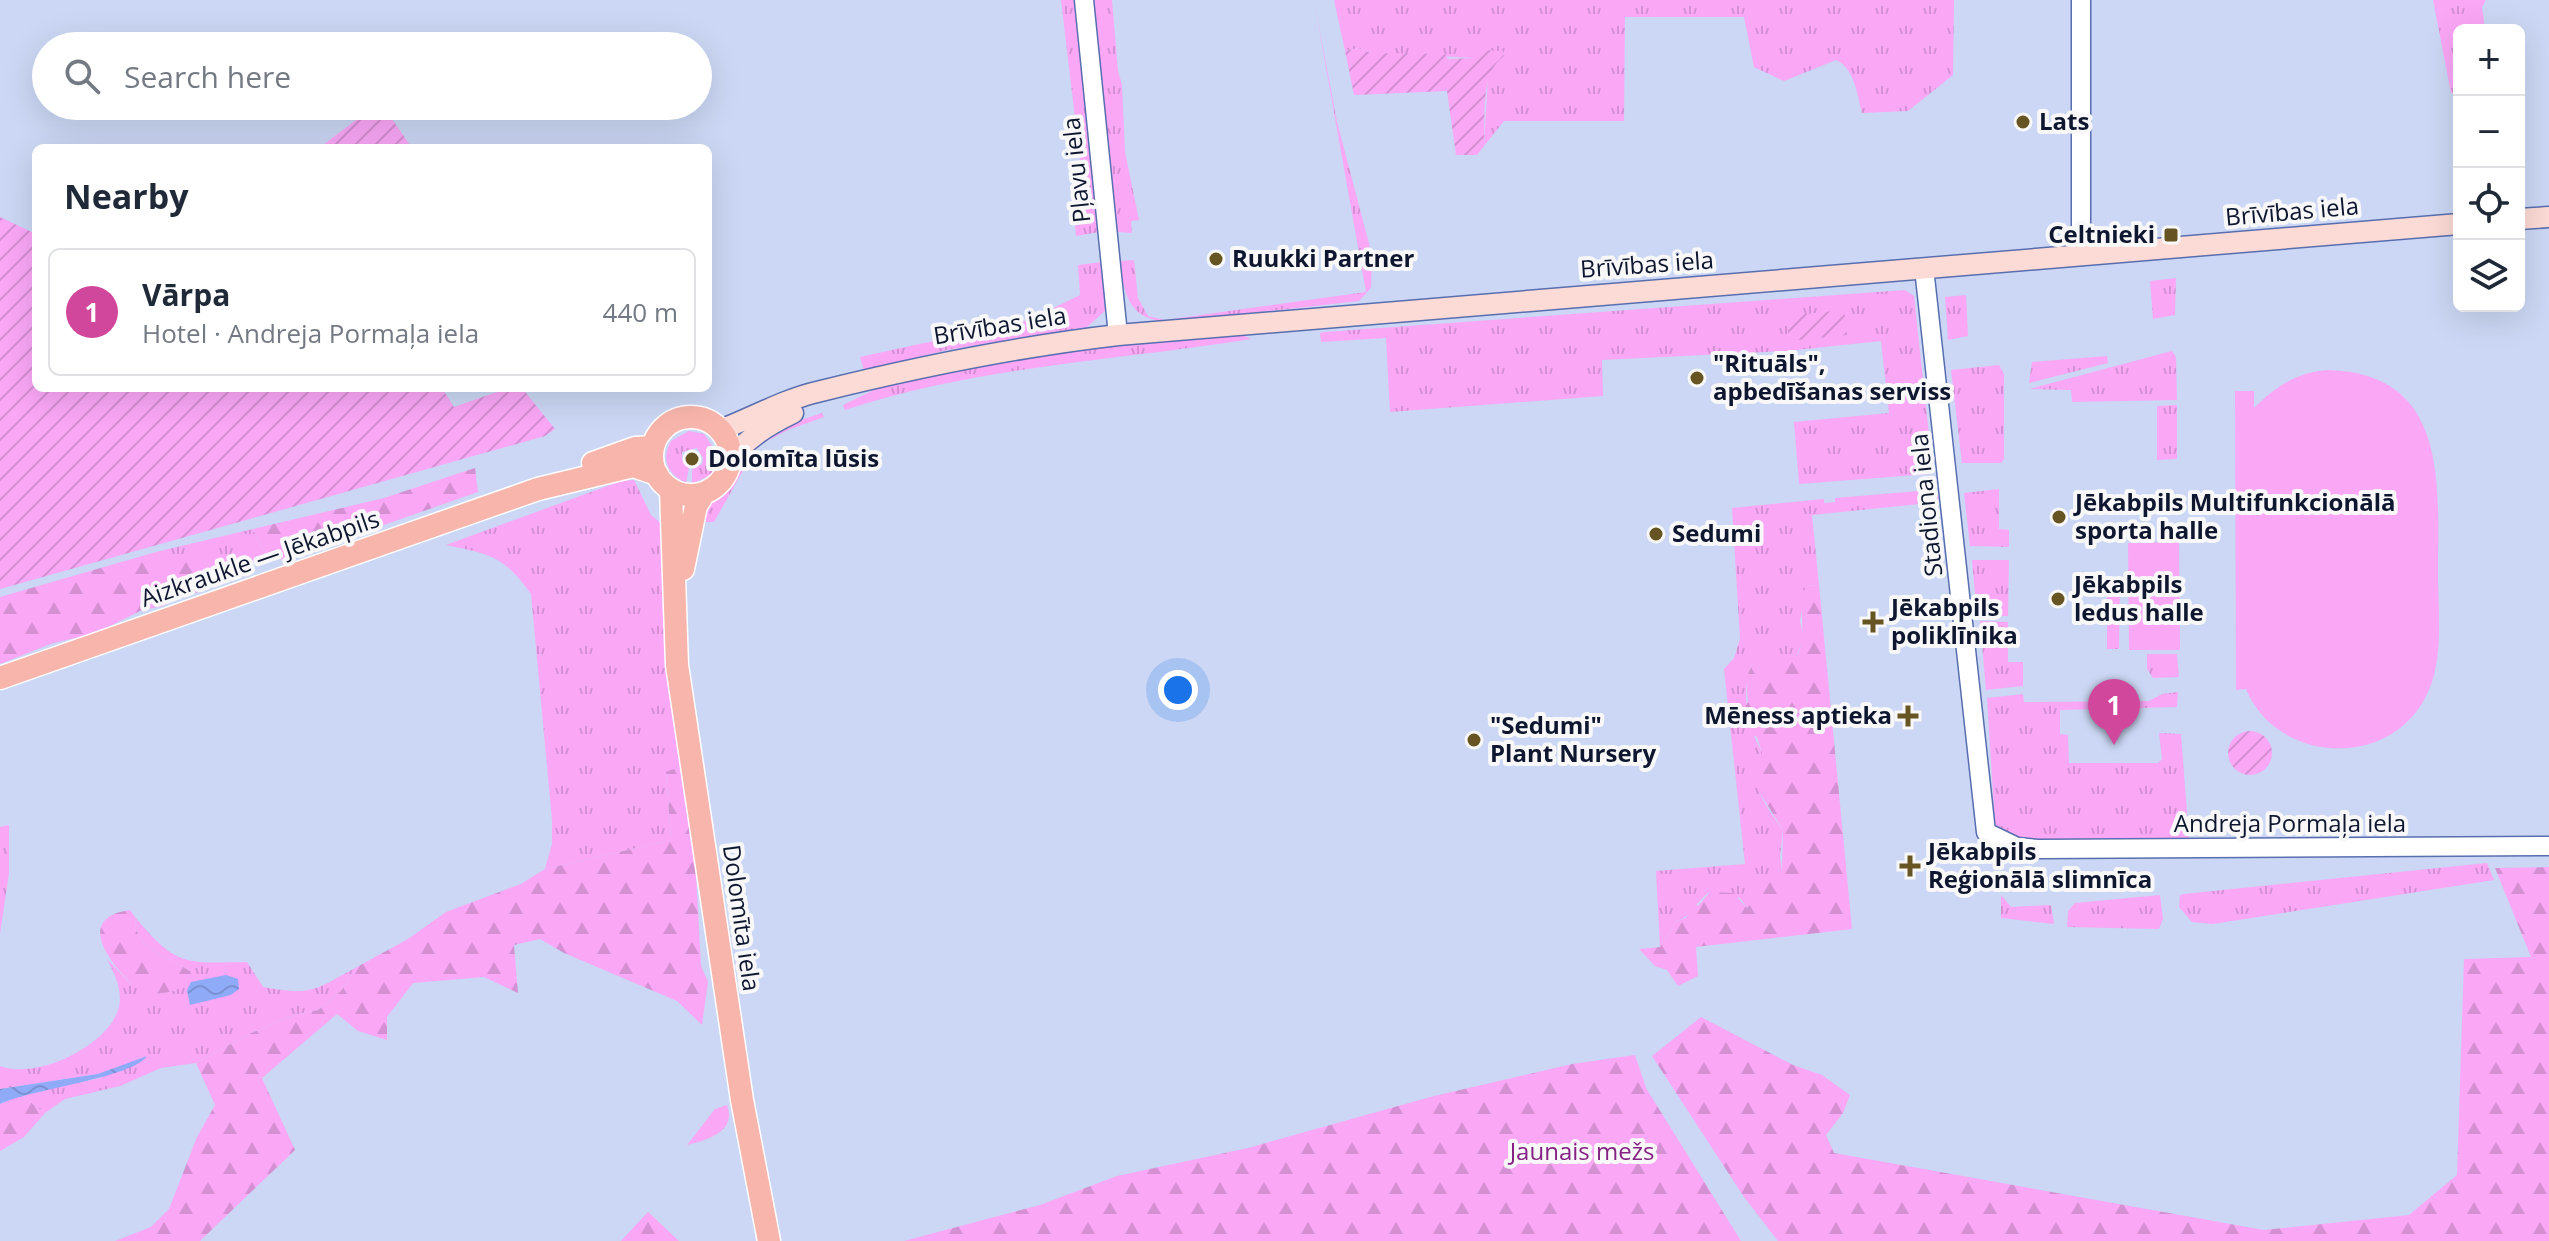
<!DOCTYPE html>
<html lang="en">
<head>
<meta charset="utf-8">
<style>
  :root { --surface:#fff; --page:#f6f6f7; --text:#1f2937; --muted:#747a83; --line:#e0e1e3; --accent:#665422 }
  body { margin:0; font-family:"Open Sans",sans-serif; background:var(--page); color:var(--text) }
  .controls { position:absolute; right:24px; top:24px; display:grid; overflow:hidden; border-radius:12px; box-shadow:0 8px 32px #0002 }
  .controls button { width:72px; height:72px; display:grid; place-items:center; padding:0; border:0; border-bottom:2px solid var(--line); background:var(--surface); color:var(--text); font:40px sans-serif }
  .you { position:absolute; left:1178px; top:690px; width:28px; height:28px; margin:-20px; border:6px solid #fff; border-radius:50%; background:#1a73e8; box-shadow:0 0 0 12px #1a73e833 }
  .badge { display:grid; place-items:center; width:52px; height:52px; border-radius:50%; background:var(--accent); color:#fff; font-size:26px; font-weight:700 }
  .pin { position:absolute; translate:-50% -66px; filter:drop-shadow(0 2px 4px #0008) }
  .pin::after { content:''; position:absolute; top:42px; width:28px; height:24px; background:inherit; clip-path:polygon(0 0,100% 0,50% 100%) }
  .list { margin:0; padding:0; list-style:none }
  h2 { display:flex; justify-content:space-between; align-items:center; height:104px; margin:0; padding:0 32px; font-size:34px }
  h2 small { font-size:26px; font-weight:400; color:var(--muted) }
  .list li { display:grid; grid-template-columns:52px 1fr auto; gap:24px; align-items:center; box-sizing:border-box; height:128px; margin:0 16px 16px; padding:0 16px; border:2px solid var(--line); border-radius:12px }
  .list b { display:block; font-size:30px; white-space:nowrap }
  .list p { margin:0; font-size:26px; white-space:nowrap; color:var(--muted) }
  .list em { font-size:26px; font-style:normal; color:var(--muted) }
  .icon { flex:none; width:44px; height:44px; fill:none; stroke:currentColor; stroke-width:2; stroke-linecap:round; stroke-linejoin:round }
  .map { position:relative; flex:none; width:2549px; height:1241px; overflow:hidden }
  .search { position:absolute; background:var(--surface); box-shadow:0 8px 32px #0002; left:32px; top:32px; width:680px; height:88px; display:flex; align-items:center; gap:20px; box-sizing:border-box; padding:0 28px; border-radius:44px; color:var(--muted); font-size:30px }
  .panel { position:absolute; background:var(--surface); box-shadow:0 8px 32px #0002; left:32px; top:144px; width:680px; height:248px; border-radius:12px }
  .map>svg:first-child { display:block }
  .grass { fill:url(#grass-tufts) }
  .forest { fill:url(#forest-firs) }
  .garden { fill:url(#garden-furrows) }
  .pitch { fill:#faa7f6 }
  .water { fill:url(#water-waves) }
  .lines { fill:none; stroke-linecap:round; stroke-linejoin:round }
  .tertiary-casing { stroke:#586eaf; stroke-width:21 }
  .secondary-casing { stroke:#586eaf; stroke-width:23 }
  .primary-casing { stroke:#fff; stroke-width:25 }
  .tertiary { stroke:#fff; stroke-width:18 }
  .secondary { stroke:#fcdad5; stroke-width:20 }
  .primary { stroke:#f8b5ac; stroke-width:22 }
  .poi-dot { fill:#665422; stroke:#f8f8f8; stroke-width:3 }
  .labels { text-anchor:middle; stroke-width:8; stroke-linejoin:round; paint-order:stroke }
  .poi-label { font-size:24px; font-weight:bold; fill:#0e1630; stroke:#f8f8f8; text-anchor:start }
  .street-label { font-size:24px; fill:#0e1630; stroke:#f8f8f8 }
  .park-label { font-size:24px; fill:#842183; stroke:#f8f8f8 }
</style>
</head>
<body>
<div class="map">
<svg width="2549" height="1241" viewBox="0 0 2549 1241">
  <defs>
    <pattern id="grass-tufts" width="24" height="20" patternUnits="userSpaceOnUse" patternTransform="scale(2)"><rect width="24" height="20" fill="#faa7f6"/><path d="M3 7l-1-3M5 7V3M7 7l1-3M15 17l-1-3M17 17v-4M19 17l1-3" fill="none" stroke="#d58fd3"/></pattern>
    <pattern id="forest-firs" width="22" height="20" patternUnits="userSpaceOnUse" patternTransform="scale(2)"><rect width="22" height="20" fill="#faa7f6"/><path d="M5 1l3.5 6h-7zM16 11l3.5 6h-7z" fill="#d58fd3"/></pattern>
    <pattern id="garden-furrows" width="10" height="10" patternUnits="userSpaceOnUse" patternTransform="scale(2)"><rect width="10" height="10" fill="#faa7f6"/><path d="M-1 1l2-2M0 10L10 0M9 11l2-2" fill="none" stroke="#d58fd3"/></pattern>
    <pattern id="water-waves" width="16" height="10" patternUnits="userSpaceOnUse" patternTransform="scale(2)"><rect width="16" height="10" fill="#8fabf7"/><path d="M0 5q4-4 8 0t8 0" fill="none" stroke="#7a92d4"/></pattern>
  </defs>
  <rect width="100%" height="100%" fill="#cbd7f4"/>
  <path class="grass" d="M1061,0H1077L1099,232L1076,236L1074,204L1085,202Z
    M1091,0H1112L1118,71L1122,85L1125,152L1139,220L1131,221L1132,233L1118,232Z
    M1314,0L1337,122L1372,255L1371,288L1359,301L1171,322C1130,321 1124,297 1120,261L1134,260L1138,298L1148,316L1165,320L1366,292Z
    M1334,0H1954L1953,75L1908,111L1862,113C1857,94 1855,69 1836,60L1784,81L1754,67L1744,17H1625L1624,121H1504L1484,146L1488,76L1494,63L1475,58L1371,53L1358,48L1345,51Z
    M2433,0H2486L2482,7L2485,30H2459V92L2451,93Z
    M1102,262L1106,310L1087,327L947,350L864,371L860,357L1029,320L1080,295L1078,265Z
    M2176,278L2175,315L2153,319L2150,281Z
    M1905,290L1914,296L1933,472L1929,474L1799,484L1794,422L1889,413L1881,341L1787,351L1602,360L1603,396L1390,412L1386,338L1321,342L1320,333L1325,332Z
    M1966,295L1968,336L1948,340L1945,297Z
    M1238,333L1251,339C1115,361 977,366 845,410L843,405L876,389L903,381L1014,358Z
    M2172,351L2176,357L2177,400L2072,402L2071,390L2029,389Z
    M2107,356L2108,363L2029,383L2032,362Z
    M1999,365L2004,374V459L2001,463H1962L1951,370Z
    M2177,405V459L2157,460V406Z
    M822,413L824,417L788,430L757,446L714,522H697L709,504L730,490L752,445L786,425Z
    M689,431L704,434L717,453L712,474L692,484V469L702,464L703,458L697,448L682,452V460L689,468L686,483C667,474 661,459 671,441Z
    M634,480L651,515L664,526V647L681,766L666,773L671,840L545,869L552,844V820L531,594C504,556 490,554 446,545L621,481Z
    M1999,489V529L2009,530V547L1970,546L1964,493Z
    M1931,490L1938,495L1939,502L1812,515L1819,585L1806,586L1800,621L1804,639L1797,654L1781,663H1753C1739,686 1748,732 1763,753C1746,781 1766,807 1783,830L1780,856L1782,872L1747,908L1740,898L1710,892C1696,900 1694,916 1676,921L1660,947L1656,871L1745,864L1724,669L1734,658L1740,639L1732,508L1824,499V503L1835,502V498Z
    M253,529L265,554C253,565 231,573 216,575L215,569L204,562L161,561L156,552Z
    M1972,560H2009L2008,616H1977Z
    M2107,584H2120L2119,649H2107Z
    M1980,621L2008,622V662H2023V686L1986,690Z
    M2147,654H2177L2179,677L2153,678L2147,669Z
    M2178,692L2177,707L2060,710V734L2068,735L2069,763H2158L2162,759L2159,733L2181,734L2189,838L2185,841H2019L1995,826L1987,698L2023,694L2024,702L2149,701L2162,694Z
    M9,825V873L0,934V827Z
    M2487,863L2494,880L2213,924L2192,922L2179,907L2180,895L2184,894Z
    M2001,895L2011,907L2051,905L2054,924L2001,918Z
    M2160,895L2163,919L2159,929L2067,927L2068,911L2075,903Z
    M135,917C177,967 184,963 247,962L263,987C314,996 314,990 357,967L341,991L318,1010L294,1015L249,1034L196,1063L161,1068L120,1086L65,1099L45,1113L21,1095L100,1078L147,1057L99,1074L0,1089V1066C35,1080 103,1048 117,1013C125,994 115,975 107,959L131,984L191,972C170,956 134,952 135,917Z
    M727,1105C737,1132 707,1140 687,1145L715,1109Z"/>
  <path class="forest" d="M475,468L478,492L284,560L265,554L253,529L384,498Z
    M198,549L204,562L215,569L212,584L200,592L180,595L163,606L142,610L94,634L53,643L0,664V597L156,552L161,561Z
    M1819,585L1852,929L1696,947L1698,976L1678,986L1667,970L1655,966L1639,949L1660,947L1676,921L1686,918L1691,907L1699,905L1710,892L1733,893L1747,908L1753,901L1754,891L1763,889L1766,880L1782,872L1783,830L1755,785V767L1762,753L1757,737L1747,732V721L1740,712L1748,702L1746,678L1753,663H1781L1788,655L1798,654C1808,631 1796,609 1806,586Z
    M681,766L696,875L701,966L708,982L702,1025L677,1001L564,953L540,939L514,945L518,993L484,977L413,983L387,1017V1040L358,1031L337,1014L262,1078L295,1150L200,1241H115L151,1227L169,1209L197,1137L215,1105L196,1063L249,1034L294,1015L318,1010L341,991L357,967L408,939L446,912L521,884L545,869L671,840L666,772Z
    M2549,867V1241H1778L1744,1197L1652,1056L1701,1017L1793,1065L1822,1075L1850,1095L1843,1113L1826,1135L1834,1153L2264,1230L2409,1215L2457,1175L2464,959L2531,957L2495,868Z
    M130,910L135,917C134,952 170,956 191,972C186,995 162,993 143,994C120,975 67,919 130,910Z
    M1635,1055L1646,1088L1741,1241H904L1040,1205L1117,1176L1248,1148L1434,1096L1572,1064Z
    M21,1095L45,1113L24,1137L0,1151V1104Z
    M648,1212L679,1241H621Z"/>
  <path class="garden" d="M1358,48L1371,53L1445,54L1448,59L1475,58L1479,50L1503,51L1504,56C1479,73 1486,118 1484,146L1477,155H1456L1447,91L1354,95L1345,51Z
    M392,119L412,148H319L356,120Z
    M0,217L36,234V388H442L454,407L508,388H522L555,429L545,436L0,589Z
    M1844,310L1847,335L1789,341L1786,316Z
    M2228 753a22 22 0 1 1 44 0a22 22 0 1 1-44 0Z"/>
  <path class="pitch" d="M2328,370C2450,373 2438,486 2438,574C2438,615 2445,663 2424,700C2385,770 2276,762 2246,689L2236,690L2235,391H2254V408C2276,386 2298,372 2328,370Z
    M2179,542L2180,650H2129L2128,543Z"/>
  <path class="water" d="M226,975L238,979L239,989L231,995L190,1005L187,990L191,982Z
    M147,1056C132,1078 31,1089 0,1104V1089L98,1074Z"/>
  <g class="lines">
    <defs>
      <path id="tertiary" d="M1084,0L1118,335
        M2081,256V0
        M1924,268L1986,832L2017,847L2038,849L2549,846"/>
      <path id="secondary" d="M2519,219L2549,217
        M720,430C752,418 783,400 817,392C917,367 1015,347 1118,335L2459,224
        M730,461C744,439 770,424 793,413"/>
      <path id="primary" d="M652 456a39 39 0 1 1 78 0a39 39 0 1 1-78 0Z
        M593,463L635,448L653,447
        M671,490L677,665L742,1100L769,1241
        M683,569L696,506L704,493
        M0,678L538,489L633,466L657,474"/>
    </defs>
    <use href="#tertiary" class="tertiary-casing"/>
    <use href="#secondary" class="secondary-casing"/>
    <use href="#primary" class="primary-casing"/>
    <use href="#tertiary" class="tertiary"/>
    <use href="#secondary" class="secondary"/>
    <use href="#primary" class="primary"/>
  </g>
  <g class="poi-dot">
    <circle cx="2023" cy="122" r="8"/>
    <rect x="2163" y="227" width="16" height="16" rx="4"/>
    <circle cx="1216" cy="259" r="8"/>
    <circle cx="1697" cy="378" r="8"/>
    <circle cx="692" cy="459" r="8"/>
    <circle cx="2059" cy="517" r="8"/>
    <circle cx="1656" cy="534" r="8"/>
    <circle cx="2058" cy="599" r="8"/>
    <path d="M1869 610h8v8h8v8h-8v8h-8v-8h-8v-8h8z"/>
    <path d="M1904 704h8v8h8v8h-8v8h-8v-8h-8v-8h8z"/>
    <circle cx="1474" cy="740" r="8"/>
    <path d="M1906 854h8v8h8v8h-8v8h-8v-8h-8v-8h8z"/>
  </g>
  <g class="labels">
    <g class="poi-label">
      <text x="2039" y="130">Lats</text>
      <text x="2155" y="243" text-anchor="end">Celtnieki</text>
      <text x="1232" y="267">Ruukki Partner</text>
      <text x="1713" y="372">"Rituāls",<tspan x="1713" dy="28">apbedīšanas serviss</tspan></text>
      <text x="708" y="467">Dolomīta lūsis</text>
      <text x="2075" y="511">Jēkabpils Multifunkcionālā<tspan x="2075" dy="28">sporta halle</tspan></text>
      <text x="1672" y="542">Sedumi</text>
      <text x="2074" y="593">Jēkabpils<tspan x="2074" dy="28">ledus halle</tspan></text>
      <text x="1891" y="616">Jēkabpils<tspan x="1891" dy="28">poliklīnika</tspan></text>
      <text x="1892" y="724" text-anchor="end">Mēness aptieka</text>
      <text x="1490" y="734">"Sedumi"<tspan x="1490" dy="28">Plant Nursery</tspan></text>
      <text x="1928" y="860">Jēkabpils<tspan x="1928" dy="28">Reģionālā slimnīca</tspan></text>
    </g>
    <g class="street-label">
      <text transform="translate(1077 170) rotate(-96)" y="8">Pļavu iela</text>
      <text transform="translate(2292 212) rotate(-5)" y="8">Brīvības iela</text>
      <text transform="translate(1647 265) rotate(-4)" y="8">Brīvības iela</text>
      <text transform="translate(1000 326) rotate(-9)" y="8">Brīvības iela</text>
      <text transform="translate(1927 505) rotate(-96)" y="8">Stadiona iela</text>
      <text transform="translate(260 559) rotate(-19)" y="8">Aizkraukle — Jēkabpils</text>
      <text x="2290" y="832">Andreja Pormaļa iela</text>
      <text transform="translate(741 918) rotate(82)" y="8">Dolomīta iela</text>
    </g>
    <g class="park-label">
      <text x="1582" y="1160">Jaunais mežs</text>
    </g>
  </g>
</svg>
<div class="controls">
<button>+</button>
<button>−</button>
<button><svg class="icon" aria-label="locate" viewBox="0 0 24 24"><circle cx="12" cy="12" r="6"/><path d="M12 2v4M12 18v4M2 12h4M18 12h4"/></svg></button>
<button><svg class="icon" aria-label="layers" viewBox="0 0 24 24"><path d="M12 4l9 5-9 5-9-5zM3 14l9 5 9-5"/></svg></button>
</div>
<div class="you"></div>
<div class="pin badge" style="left:2114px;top:745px;background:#d1479c">1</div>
<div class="search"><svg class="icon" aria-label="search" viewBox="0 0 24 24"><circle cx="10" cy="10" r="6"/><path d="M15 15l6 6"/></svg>Search here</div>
<section class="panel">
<h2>Nearby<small></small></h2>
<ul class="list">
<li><span class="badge" style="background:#d1479c">1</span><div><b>Vārpa</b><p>Hotel · Andreja Pormaļa iela</p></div><em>440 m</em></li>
</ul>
</section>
</div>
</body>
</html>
